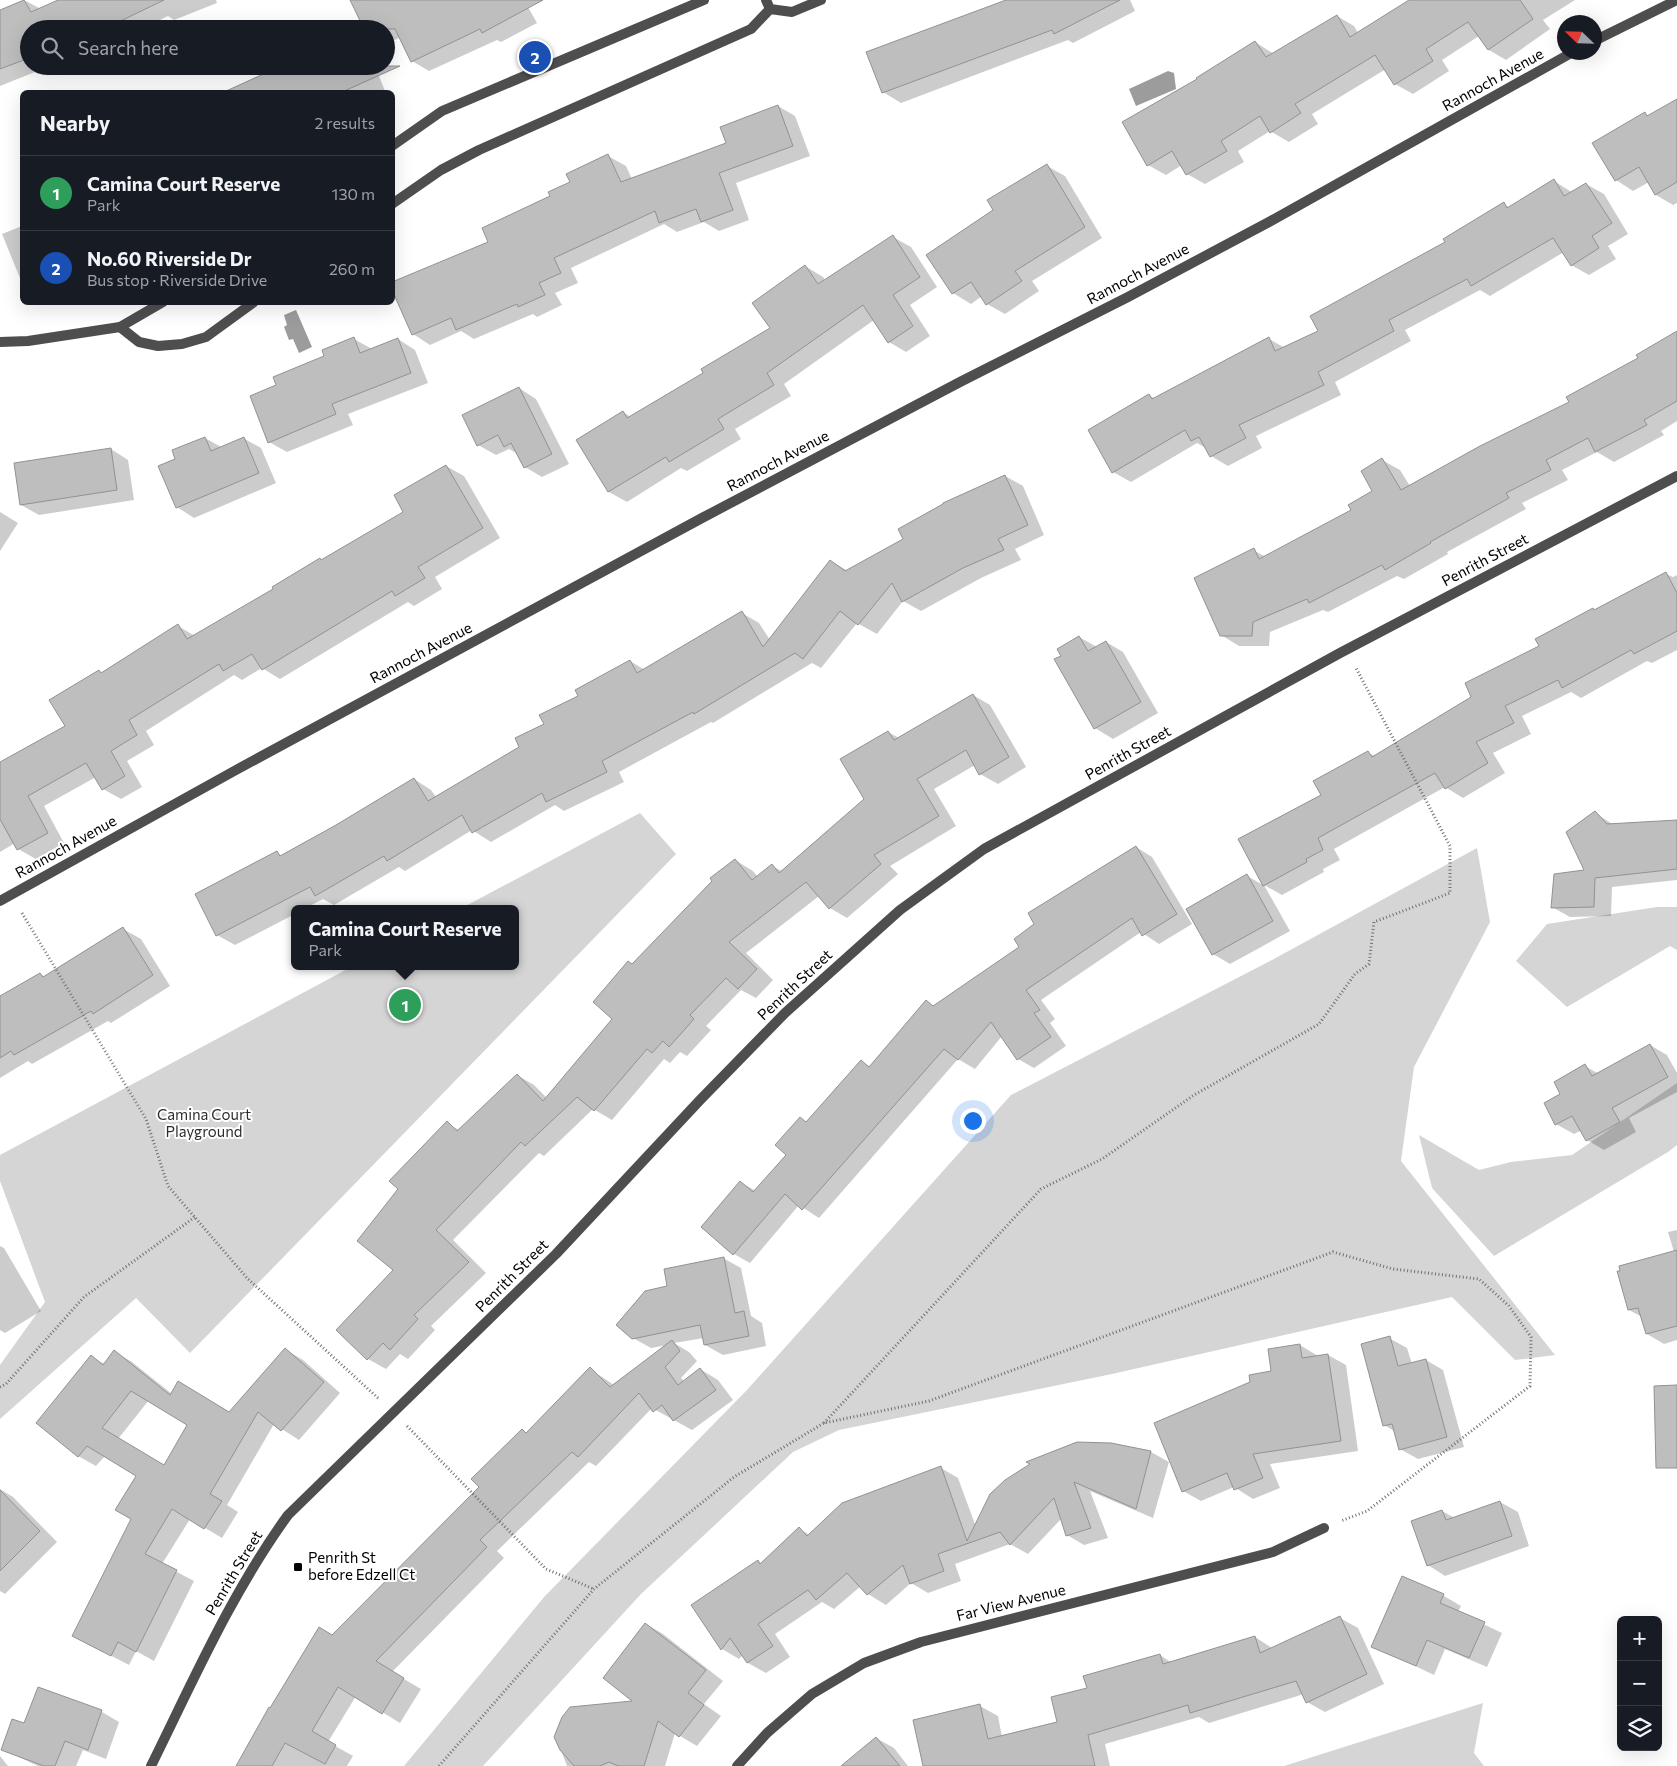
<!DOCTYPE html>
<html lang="en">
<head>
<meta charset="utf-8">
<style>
  :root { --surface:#171b24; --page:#242831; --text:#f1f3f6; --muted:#9ea1a6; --line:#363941; --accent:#2563eb }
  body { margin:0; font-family:Commissioner,sans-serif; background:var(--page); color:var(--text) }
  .controls { position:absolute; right:15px; bottom:15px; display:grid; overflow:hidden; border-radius:8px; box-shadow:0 5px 20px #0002 }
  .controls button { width:45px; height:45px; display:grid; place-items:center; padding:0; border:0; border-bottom:1px solid var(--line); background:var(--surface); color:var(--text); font:25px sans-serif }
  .compass { position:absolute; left:1557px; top:15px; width:45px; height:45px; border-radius:50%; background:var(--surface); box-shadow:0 5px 20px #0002; rotate:293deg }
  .you { position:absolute; left:972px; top:1120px; width:18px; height:18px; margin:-12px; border:4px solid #fff; border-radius:50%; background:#1a73e8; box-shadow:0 0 0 8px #1a73e833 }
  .badge { display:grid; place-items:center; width:32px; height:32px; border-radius:50%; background:var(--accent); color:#fff; font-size:16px; font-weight:700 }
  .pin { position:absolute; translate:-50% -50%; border:2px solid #fff; box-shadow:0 1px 5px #0006 }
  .popup { position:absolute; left:291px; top:905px; width:228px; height:65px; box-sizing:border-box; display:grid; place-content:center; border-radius:8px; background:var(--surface); filter:drop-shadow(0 1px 4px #0005); font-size:16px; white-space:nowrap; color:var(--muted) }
  .popup b { font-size:19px; color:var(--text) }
  .popup::after { content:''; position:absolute; left:50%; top:100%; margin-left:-10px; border:10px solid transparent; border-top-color:var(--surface) }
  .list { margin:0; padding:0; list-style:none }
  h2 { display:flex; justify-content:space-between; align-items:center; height:65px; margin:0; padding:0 20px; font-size:21px }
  h2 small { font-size:16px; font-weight:400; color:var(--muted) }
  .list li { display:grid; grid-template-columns:32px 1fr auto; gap:15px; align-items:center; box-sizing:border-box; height:75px; padding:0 20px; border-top:1px solid var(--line) }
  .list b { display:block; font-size:19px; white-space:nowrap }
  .list p { margin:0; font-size:16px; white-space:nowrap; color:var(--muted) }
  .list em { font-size:16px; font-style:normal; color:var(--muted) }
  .icon { flex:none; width:28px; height:28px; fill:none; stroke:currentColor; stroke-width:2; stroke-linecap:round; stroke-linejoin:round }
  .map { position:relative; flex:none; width:1677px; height:1766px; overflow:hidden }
  .search { position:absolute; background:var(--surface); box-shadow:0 5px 20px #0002; left:20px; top:20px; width:375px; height:55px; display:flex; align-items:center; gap:12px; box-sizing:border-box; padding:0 18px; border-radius:28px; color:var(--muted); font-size:19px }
  .panel { position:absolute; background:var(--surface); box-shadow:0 5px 20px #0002; left:20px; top:90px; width:375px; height:215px; border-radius:8px }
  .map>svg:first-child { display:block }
  .green { fill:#d5d5d5 }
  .water { fill:#9c9c9c }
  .shadow { fill:#0003; fill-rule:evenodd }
  .building { fill:#bebebe; stroke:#929292; fill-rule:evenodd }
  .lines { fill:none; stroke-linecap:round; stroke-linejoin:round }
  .path { stroke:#707070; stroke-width:3; stroke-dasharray:1 2.5; stroke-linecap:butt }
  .service { stroke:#4e4e4e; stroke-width:10 }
  .minor { stroke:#4e4e4e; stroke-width:10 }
  .poi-dot { fill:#000; stroke:#fff; stroke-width:2 }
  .labels { text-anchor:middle; stroke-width:4; stroke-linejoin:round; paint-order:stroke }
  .street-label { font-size:15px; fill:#000; stroke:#fff }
  .park-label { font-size:15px; fill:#2c2c2c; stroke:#fff }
  .poi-label { font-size:15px; fill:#000; stroke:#fff; text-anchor:start }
</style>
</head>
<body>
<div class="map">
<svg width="1677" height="1766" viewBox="0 0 1677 1766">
  <rect width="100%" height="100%" fill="#fff"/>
  <path class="green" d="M640,813L676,854L190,1353L136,1298L0,1419V1365L45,1302L0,1181V1155L353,966H515V909H460Z
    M1477,848L1490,922L1414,1067L1401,1161L1555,1355L1515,1360L1452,1297L1112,1374L839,1430L793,1452L641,1594L483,1766H404L545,1596L746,1391L1011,1095L1272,960Z
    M1657,907H1677V950L1670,946L1567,1007L1516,961L1547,924Z
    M1677,1083V1145L1668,1152L1494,1256L1432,1188L1419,1135L1479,1170L1511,1162L1572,1155Z
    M1483,1703L1474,1753L1484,1766H1284Z"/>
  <path class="water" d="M1168,71L1174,73L1176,89L1136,106L1129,89Z
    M296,310L312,347L299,353L293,339L289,340L284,327L287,325L284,315Z"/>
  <path class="shadow" d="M61,0H216L217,3L174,20L168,16L142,29H29V66H50L0,86V11L26,1L41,9Z
    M359,0H524L537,23L501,42L497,40L429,71L412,61L401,37L386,44V29Z
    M1009,0H1130L1135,11L1073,43L1068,40L901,103L883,92Z
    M1411,0H1575L1543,20L1550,29L1506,60L1489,50L1479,36L1442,60L1449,71L1413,94L1395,84L1386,69L1312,114L1318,124L1289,142L1270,131L1238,151L1244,162L1205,184L1187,174L1182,165L1166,175L1148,165L1199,80L1255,42L1274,54L1337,16L1354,26L1358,33Z
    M288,66H375L385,91L381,92H228Z
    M1677,100V203L1673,205L1656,195L1649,182L1633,191L1616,180L1645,114L1649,116Z
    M778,106L795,116L810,156L736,183L749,220L719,231L704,222L677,232L664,224L571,268L578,283L555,293L562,305L537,317L533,314L474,339L461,331L430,345L413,334L490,242L608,156L626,166L632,179L727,144Z
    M1047,166L1065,176L1102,238L1032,281L1039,291L1005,314L987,304L982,296L971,304L953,293L928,256L995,211Z
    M1554,181L1573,193L1586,184L1604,194L1628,234L1608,246L1616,259L1589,275L1571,265L1564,252L1490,296L1480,290L1405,330L1411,341L1335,382L1341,395L1256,436L1262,448L1228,466L1211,456L1206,448L1197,443L1131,482L1113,472L1149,395L1155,399L1269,339L1285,348L1320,331L1504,204L1510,208Z
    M22,226V283L2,234Z
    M893,237L911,247L937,287L910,305L930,336L906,352L889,342L874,320L784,384L791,396L735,429L741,439L687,471L681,468L627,502L609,492L578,440L623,412L631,417L705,373L772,328L805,266L823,277L826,281Z
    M1677,333V421L1661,431L1664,435L1614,462L1597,452L1562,470L1568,480L1522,503L1526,509L1447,552L1448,554L1404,579L1397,576L1328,612L1323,610L1270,632L1269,646H1239L1221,635L1253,550L1266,557L1352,510L1374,491L1382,460L1400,470L1410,486L1571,403Z
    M354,339L372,349L398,339L415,350L428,383L348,414L353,425L287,452L269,442L278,386Z
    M519,388L536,399L569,464L542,477L525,467L518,454L509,449L496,455L478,445Z
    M205,438L221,447L243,438L261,448L276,483L194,518L177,507V459Z
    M111,449L128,460L134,500L39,515L21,505Z
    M446,466L464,476L500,538L435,577L442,589L414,606L408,602L280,679L262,668L242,680L234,675L146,731L154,745L127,761L142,787L121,799L103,789L96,777L44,806L64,843L36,859L18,849L15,843L0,852V763L66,727L99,672L102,674L178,626L195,636L275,589L320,559L322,561L405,512Z
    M1005,476L1023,486L1044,535L1015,549L1021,560L981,578L921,611L903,601L877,634L857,623L821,668L812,663L713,723L711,722L619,772L624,782L564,811L555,805L491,842L472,830L405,871L399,867L334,905L323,899L304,909H295V914L235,945L217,935L277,853L282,856L337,826L414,779L431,790L436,797L521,747L580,696L630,661L645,670L742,613L759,623L770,640L831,561L848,571L904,539Z
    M0,512L18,523L0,551Z
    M1666,574L1673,577L1677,575V650L1652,663L1647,661L1581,698L1571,692L1522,716L1531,734L1493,753L1505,773L1463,798L1445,787L1334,849L1340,860L1323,869L1324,872L1282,895L1264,885L1290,931L1230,964L1213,954L1247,876L1265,886L1240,839L1323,796L1368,753L1375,756L1473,697L1593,609L1596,611Z
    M1079,637L1097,647L1106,642L1123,652L1158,713L1113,739L1095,728L1062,656Z
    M973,695L990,705L1026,767L998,784L980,774L975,765L934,789L956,826L890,866L898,874L847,918L830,908L819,896L746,953L773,980L756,998L741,990L706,1026L711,1030L687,1056L680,1052L670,1063L664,1059L612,1120L593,1109L544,1156L539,1153L453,1240L486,1273L431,1326L435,1330L408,1359L400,1354L386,1369L368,1359L337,1330L395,1270L400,1189L447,1123L459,1130L517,1075L534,1085L547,1098L614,1019L633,965L735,860L753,871L758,877L772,866L782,871L866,799L888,732L899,738Z
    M1595,813L1614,825L1677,821V880L1612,887L1611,916L1570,917L1552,907L1586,871Z
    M1136,847L1152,857L1192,924L1159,944L1141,932L1041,1000L1055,1019L1050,1023L1066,1046L1034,1068L1018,1059L1002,1036L975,1069L958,1059L819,1218L799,1205L750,1263L734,1254L702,1227L740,1182L756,1191L788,1155L800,1119L807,1123L862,1062L871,1067L927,1002L934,1006L1020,947Z
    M123,929L141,939L170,986L111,1023L108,1021L32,1064L28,1061L0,1078V997L40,974L45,977Z
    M1650,1045L1667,1055L1677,1073V1092L1629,1118L1636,1132L1604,1150L1587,1140L1580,1131L1574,1134L1556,1124L1562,1094L1585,1066L1599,1074Z
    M1677,1230V1340L1664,1344L1647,1334L1642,1317L1629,1310L1674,1252L1668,1232Z
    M0,1246L4,1248L41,1311L5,1333L0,1330Z
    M723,1258L741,1268L751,1316L762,1323L766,1346L723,1355L705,1345L704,1338L674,1343L689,1352L697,1361L681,1378L684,1381L700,1369L718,1380L733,1400L692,1430L652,1408L596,1466L589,1462L497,1551L504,1558L392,1672L421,1689L400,1723L356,1696L328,1742L353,1756L347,1766H237L271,1710L333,1636L480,1487L522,1430L528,1434L590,1369L614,1385L668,1345L651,1348L633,1338L669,1287Z
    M1389,1338L1407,1348L1412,1364L1426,1360L1443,1370L1464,1447L1418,1459L1400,1449L1396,1432L1384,1425Z
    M1300,1345L1318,1356L1328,1355L1346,1365L1358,1451L1270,1464L1280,1488L1253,1499L1234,1487L1201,1501L1183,1491L1273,1373Z
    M286,1350L303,1360L340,1393L299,1440L274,1424L227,1505L238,1512L222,1538L190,1519L162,1564L194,1581L154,1661L136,1651L129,1665L73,1636L132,1519L137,1475L105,1456L96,1466L78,1456L91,1357L105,1364L115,1352L132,1362L172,1394L229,1413ZM149,1400L189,1424L164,1467L118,1439Z
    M1110,1444L1151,1452L1169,1462L1153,1518L1090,1491L1108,1538L1084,1545L1067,1535L1062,1518L1028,1554L1010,1544L955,1564L961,1581L928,1593L911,1583L886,1605L868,1594L861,1586L834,1609L822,1602L775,1634L790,1657L766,1673L748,1663L743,1655L739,1659L722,1649L693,1605L758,1562L762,1564L799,1529L810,1535L941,1468L958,1478L976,1527Z
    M0,1489L13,1497L57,1542L5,1594L0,1591Z
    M1500,1502L1518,1512L1529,1546L1445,1576L1428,1565L1442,1511L1455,1518Z
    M1403,1578L1444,1596L1461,1606L1458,1612L1502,1633L1487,1667L1445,1649L1434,1675L1373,1646Z
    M1340,1618L1358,1628L1384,1684L1325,1712L1307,1702L1304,1694L1209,1723L1199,1717L1105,1744L1110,1766H924L980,1706L998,1716L1002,1737L1058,1723L1088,1689L1160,1655L1172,1663L1255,1637L1272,1648Z
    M646,1624L663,1634L723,1681L704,1704L721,1716L697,1746L675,1733L665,1766H567L556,1737L635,1701Z
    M39,1688L102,1712L119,1722L106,1759L83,1750L76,1766H38L2,1749L25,1725Z
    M876,1738L894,1748L908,1766H843Z
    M0,1756L8,1766H0Z"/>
  <path class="building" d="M24,0L31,12L58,0H164L104,29H29V58L0,69V10Z
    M350,0H543L482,33L480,29L411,62L395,29H364Z
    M1006,0H1120L1054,34L1052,30L882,93L866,52Z
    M1409,0H1520L1533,19L1488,50L1468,22L1426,49L1433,61L1394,85L1375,55L1295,104L1301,113L1270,133L1260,116L1221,141L1227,151L1186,175L1172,151L1147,166L1122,122L1197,79L1196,78L1255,41L1266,57L1337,15L1350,37Z
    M281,66H400L342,92H224Z
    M1677,99V182L1655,195L1639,167L1615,181L1592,143L1645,112L1647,116Z
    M778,105L793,146L719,173L733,210L701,222L696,209L659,223L655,211L554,258L561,273L539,283L545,295L518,307L517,304L456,330L451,318L412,335L392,290V282L488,242L482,228L550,196L548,192L570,182L566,174L608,154L621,182L726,143L720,127Z
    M1047,164L1085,227L1015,271L1022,281L986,305L971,282L952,294L926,255L993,210L987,200Z
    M1554,179L1564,196L1586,183L1612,223L1592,236L1599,248L1571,266L1553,238L1471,286L1467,279L1389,320L1394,331L1318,372L1324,385L1239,425L1246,438L1210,457L1199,437L1191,441L1185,430L1112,473L1088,430L1149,394L1152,399L1269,337L1275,351L1318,331L1310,316L1445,242L1443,239L1504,202L1507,208Z
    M893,235L920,277L893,295L913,326L888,343L863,305L767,373L774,385L718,419L724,429L669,462L666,457L608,492L576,440L623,411L627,418L703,373L701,369L770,328L752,303L805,265L818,284Z
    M1677,331V401L1644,420L1647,425L1595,452L1588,438L1546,460L1551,470L1506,493L1509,498L1430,542L1431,543L1385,570L1382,565L1309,603L1307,599L1253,622L1252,636H1220L1194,578L1254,548L1259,559L1351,510L1348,505L1372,491L1361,471L1382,458L1401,490L1480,446L1569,402L1566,397L1638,358L1636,355Z
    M354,337L360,353L398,338L411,373L332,404L336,414L268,443L250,396L276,385L273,377L324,356L322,350Z
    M519,387L552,454L524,468L511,443L504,447L498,435L477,446L462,415Z
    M205,437L211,451L244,437L259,473L176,508L158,466L175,459L172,450Z
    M111,448L117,490L20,505L14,463Z
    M446,465L483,528L418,567L425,578L395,596L392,591L262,670L252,654L223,671L219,664L129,720L137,735L111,751L125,776L102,790L86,763L28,796L48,833L17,850L0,819V762L65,726L49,700L99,670L101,673L178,624L187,639L273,589L272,587L320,558L321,560L403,512L394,495Z
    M1005,475L1028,525L998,539L1004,550L963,568L902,602L892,583L858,625L840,611L803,659L795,653L694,714L693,712L602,761L607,772L546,802L542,793L472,833L462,815L387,861L384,856L315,896L310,887L216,936L195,894L277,851L280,856L336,825L414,778L428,801L519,747L515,738L544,724L539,715L578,696L575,690L630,660L637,673L742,611L763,647L830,560L845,571L903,539L898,529L943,504V503Z
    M1666,572L1677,593V631L1634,654L1631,650L1562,688L1558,680L1505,706L1514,723L1476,742L1488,763L1445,789L1435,773L1318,838L1323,850L1306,859L1307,862L1263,886L1238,839L1321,795L1313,781L1368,751L1372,757L1471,697L1465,683L1539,646L1535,639L1593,608L1594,610Z
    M1079,636L1088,651L1106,641L1141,702L1094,729L1054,659L1061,656L1057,649Z
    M973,694L1009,757L979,775L966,750L917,779L939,816L874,855L881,864L829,909L806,882L729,942L757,969L738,989L726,978L690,1015L694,1019L669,1047L663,1041L652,1053L647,1049L594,1111L577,1097L525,1146L521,1142L436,1230L469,1262L414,1315L418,1319L390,1350L383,1343L367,1360L336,1330L393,1270L357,1241L398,1189L389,1181L447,1121L457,1131L517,1074L543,1101L612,1019L593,1002L628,961L632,964L712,881L710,878L735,859L752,880L772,864L779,873L864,799L840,759L888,731L894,740Z
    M1595,811L1607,824L1677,820V869L1595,878L1594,907L1551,908L1554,874L1584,870L1566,832Z
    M1136,846L1177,914L1142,936L1132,918L1026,990L1040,1010L1034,1013L1051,1037L1017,1060L991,1022L958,1060L944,1049L802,1210L785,1194L733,1255L701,1227L740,1181L753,1192L786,1155L775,1145L800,1117L806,1122L861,1060L869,1067L926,1000L933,1006L1019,947L1014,939L1034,924L1028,913Z
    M1247,874L1273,921L1212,955L1186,909Z
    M123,927L153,975L93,1014L91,1011L14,1055L11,1051L0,1058V996L40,973L43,977Z
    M1650,1044L1668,1077L1612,1108L1620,1122L1586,1141L1572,1116L1555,1125L1544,1103L1560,1094L1554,1082L1585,1064L1592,1076Z
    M1677,1250V1326L1646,1334L1638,1308L1628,1310L1617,1271H1620L1619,1266Z
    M724,1257L735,1313L744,1311L749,1336L704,1345L700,1325L632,1339L616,1325L645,1291L667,1286L664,1269Z
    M1390,1336L1398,1366L1426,1359L1447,1437L1399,1450L1392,1424L1383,1426L1361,1344Z
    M672,1340L680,1351L665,1367L678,1385L700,1368L716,1390L673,1421L662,1405L653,1412L639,1393L578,1457L572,1452L480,1540L487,1547L376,1661L404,1678L382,1714L338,1687L312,1731L336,1745L325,1764L285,1743L272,1766H236L269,1707L270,1708L319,1627L332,1635L479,1487L471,1479L522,1429L526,1433L590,1367L610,1387Z
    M1300,1344L1302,1358L1328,1354L1341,1441L1253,1454L1263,1478L1234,1490L1227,1473L1182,1492L1154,1423L1250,1382L1249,1375L1271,1371L1268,1349Z
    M285,1348L324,1382L281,1431L258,1412L210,1494L222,1501L204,1529L172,1509L145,1554L177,1570L136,1652L118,1642L111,1656L72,1636L131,1519L115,1510L136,1476L87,1446L78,1457L36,1423L91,1355L103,1365L114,1350L170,1395L178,1381L229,1412ZM131,1391L187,1425L164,1465L102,1428Z
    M1677,1385V1468H1656L1654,1386Z
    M1077,1442L1111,1443L1151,1451L1136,1509L1074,1482L1091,1528L1066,1536L1054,1498L1010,1545L1000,1532L938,1554L944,1571L910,1584L903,1565L867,1595L847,1573L816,1600L808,1590L758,1624L773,1646L747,1663L730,1638L721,1650L691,1605L758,1560L760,1564L799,1527L807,1536L842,1503L941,1466L967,1541L990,1494L1005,1480L1030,1464L1026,1462Z
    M0,1490L40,1531L0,1571Z
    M1500,1501L1512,1536L1427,1566L1411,1521L1442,1510L1446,1520Z
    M1402,1576L1444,1594L1440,1603L1485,1622L1469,1658L1427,1640L1416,1666L1371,1647Z
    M1340,1616L1367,1674L1306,1703L1296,1681L1190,1713L1188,1705L1088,1735L1095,1766H923L913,1720L980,1704L988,1739L1057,1722L1051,1697L1087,1688L1083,1676L1160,1654L1163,1664L1255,1636L1260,1653Z
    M645,1623L706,1670L688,1693L704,1705L679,1737L658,1721L644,1766H618L609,1762L600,1766H574L560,1750L554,1737L562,1717L570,1707L632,1701L603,1678Z
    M38,1687L102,1710L88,1750L65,1741L55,1766H44L1,1750L12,1719L24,1723Z
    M876,1737L900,1766H841Z"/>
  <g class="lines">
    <path class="path" d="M22,913L146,1119L168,1186L247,1278L379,1399
      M0,1387L6,1384L84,1297L195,1217
      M824,1423L1041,1189L1102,1159L1194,1095L1319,1024L1355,974L1369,964L1374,922L1450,893V846L1356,668
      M407,1426L546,1569L594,1589
      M439,1766L594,1589L734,1477L824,1423L929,1401L1333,1252L1393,1269L1479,1279L1509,1306L1531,1337L1530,1386L1367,1511L1341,1521"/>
    <path class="service" d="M766,0L770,9L792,12L821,0
      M392,204L441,170L479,150L751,29L770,9
      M120,327L139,342L158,346L182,344L206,337L254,302"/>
    <path class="minor" d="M1594,41L1677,0
      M392,146L442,111L704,0
      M0,342L28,341L120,327L163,302
      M0,901L236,770L702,518L960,382L1128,297L1269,222L1573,52
      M151,1766C193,1681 232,1592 288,1515L556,1254L701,1099L785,1013L900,910L984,849L1340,653L1677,476
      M737,1766L767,1733L812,1694L864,1663L921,1642L1273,1552L1324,1528"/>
  </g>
  <rect class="poi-dot" x="293" y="1562" width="10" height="10" rx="2.5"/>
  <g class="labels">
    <g class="street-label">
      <text transform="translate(1493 80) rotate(-29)" y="5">Rannoch Avenue</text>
      <text transform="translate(1138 274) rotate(-28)" y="5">Rannoch Avenue</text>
      <text transform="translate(778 461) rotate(-28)" y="5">Rannoch Avenue</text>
      <text transform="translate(1485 560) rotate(-28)" y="5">Penrith Street</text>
      <text transform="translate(421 653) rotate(-28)" y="5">Rannoch Avenue</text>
      <text transform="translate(1128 753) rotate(-29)" y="5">Penrith Street</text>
      <text transform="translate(66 847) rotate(-29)" y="5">Rannoch Avenue</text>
      <text transform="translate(795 985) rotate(-43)" y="5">Penrith Street</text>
      <text transform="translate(512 1276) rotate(-45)" y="5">Penrith Street</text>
      <text transform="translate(234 1573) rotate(-59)" y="5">Penrith Street</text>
      <text transform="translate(1011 1603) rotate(-14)" y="5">Far View Avenue</text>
    </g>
    <g class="park-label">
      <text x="204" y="1120">Camina Court<tspan x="204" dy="17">Playground</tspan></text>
    </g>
    <g class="poi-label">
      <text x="308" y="1563">Penrith St<tspan x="308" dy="17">before Edzell Ct</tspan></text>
    </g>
  </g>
</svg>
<div class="controls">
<button>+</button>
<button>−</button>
<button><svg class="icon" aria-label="layers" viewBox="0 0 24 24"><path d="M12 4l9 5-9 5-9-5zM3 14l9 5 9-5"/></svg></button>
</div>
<svg class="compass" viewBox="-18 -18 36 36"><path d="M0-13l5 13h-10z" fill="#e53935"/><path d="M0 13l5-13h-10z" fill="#9ea1a6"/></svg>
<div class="you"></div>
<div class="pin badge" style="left:405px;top:1005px;background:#2e9e5b">1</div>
<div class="popup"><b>Camina Court Reserve</b>Park</div>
<div class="pin badge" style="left:535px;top:57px;background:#1a4fb4">2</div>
<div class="search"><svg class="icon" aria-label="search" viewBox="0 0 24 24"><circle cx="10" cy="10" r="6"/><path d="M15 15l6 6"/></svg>Search here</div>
<section class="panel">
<h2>Nearby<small>2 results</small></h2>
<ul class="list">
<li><span class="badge" style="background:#2e9e5b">1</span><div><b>Camina Court Reserve</b><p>Park</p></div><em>130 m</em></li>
<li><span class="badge" style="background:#1a4fb4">2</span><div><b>No.60 Riverside Dr</b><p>Bus stop · Riverside Drive</p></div><em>260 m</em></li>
</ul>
</section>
</div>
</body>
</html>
